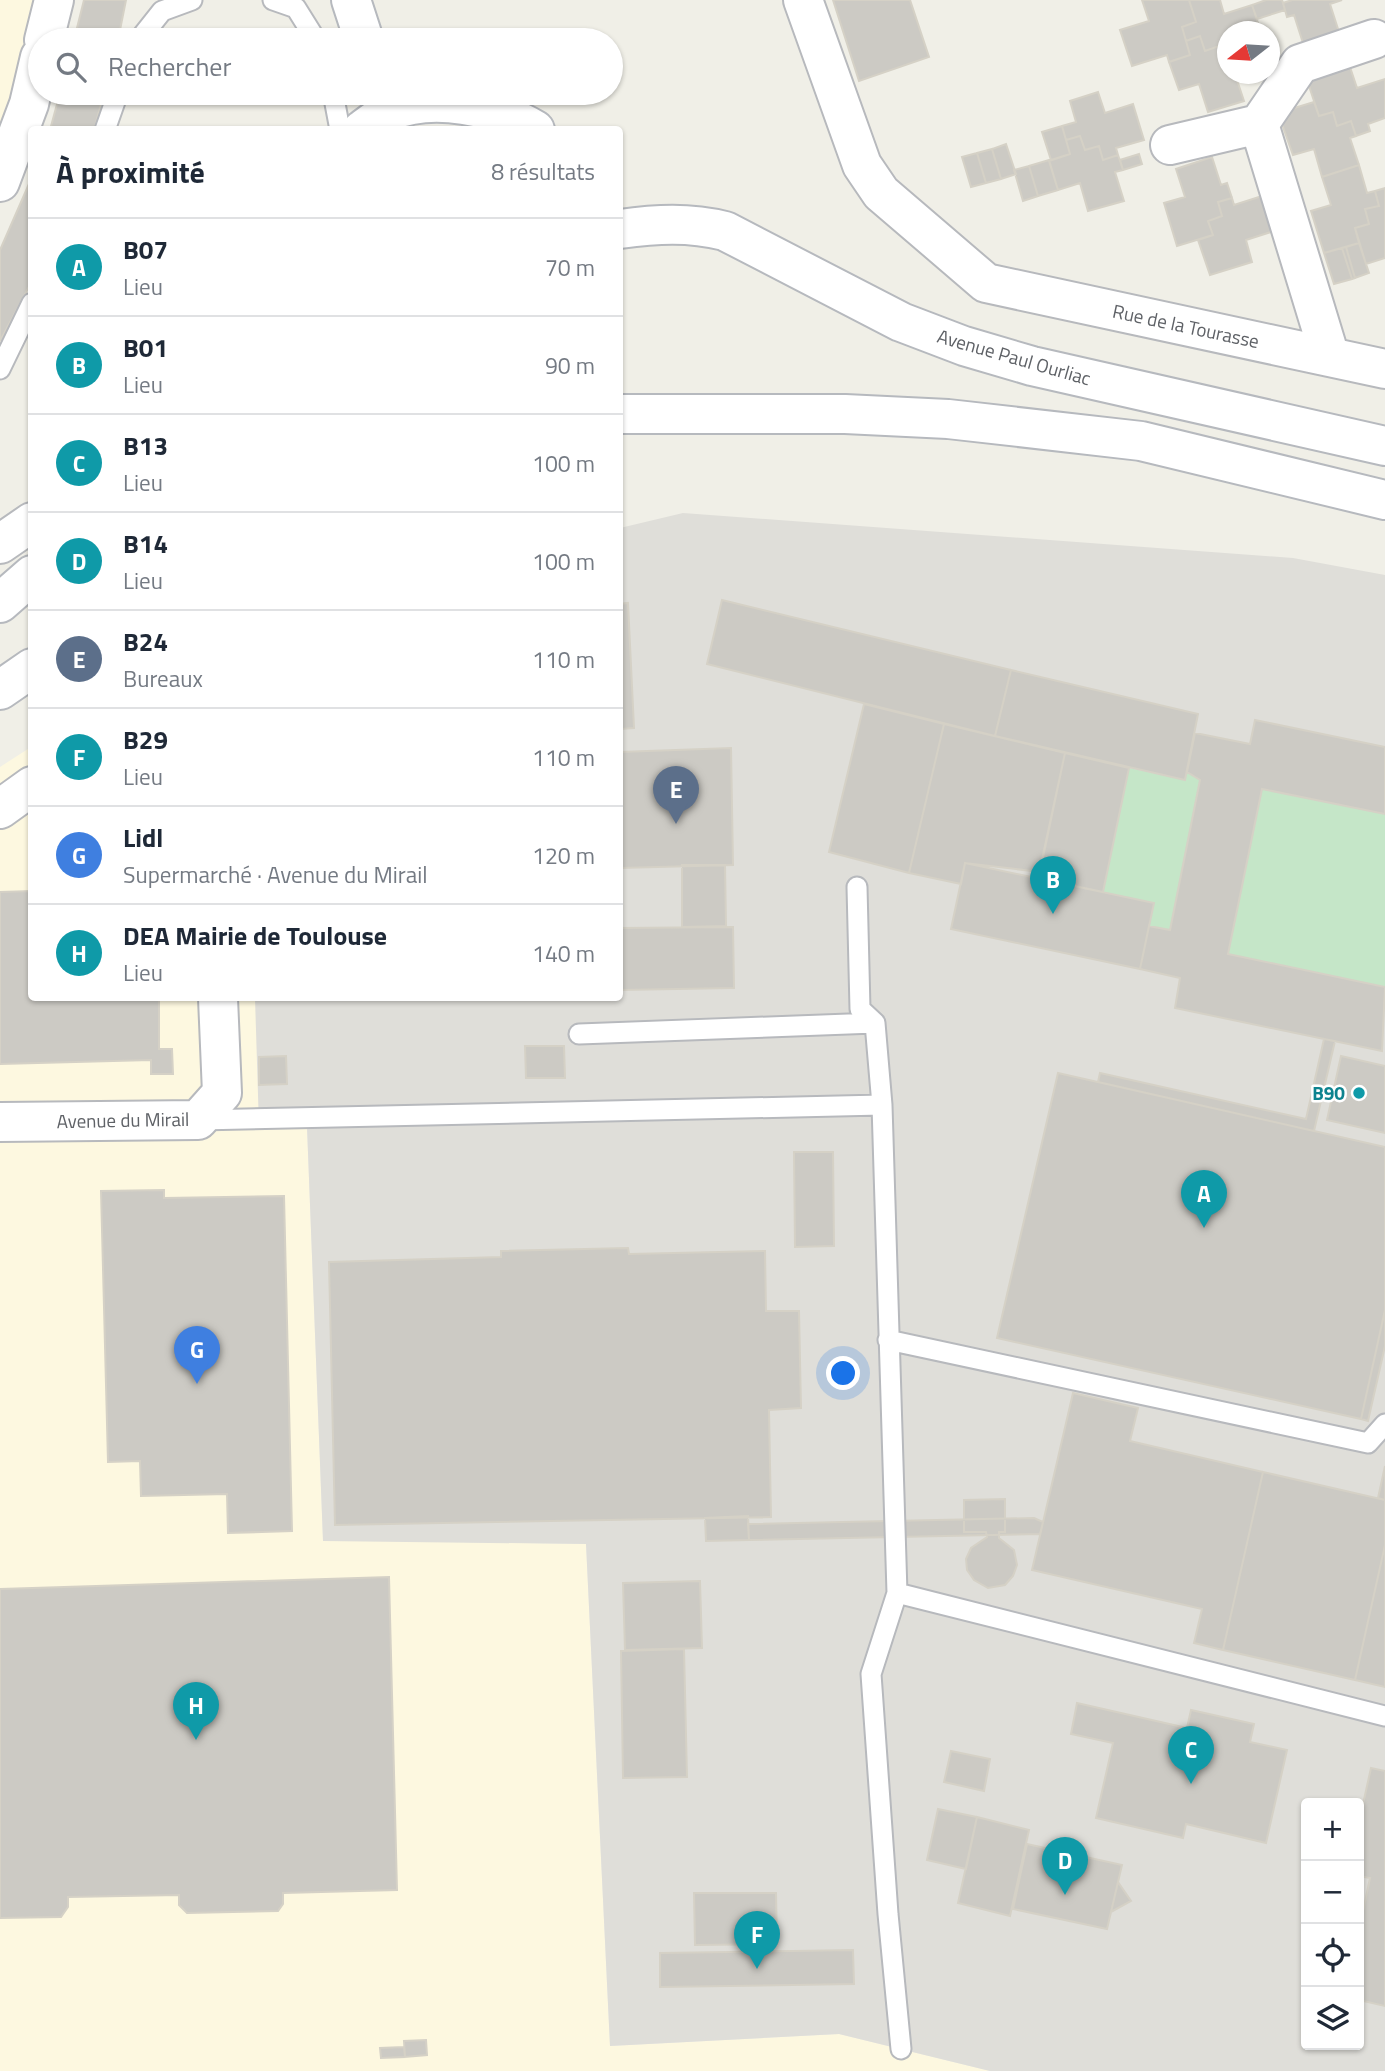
<!DOCTYPE html>
<html lang="fr">
<head>
<meta charset="utf-8">
<style>
  :root { --surface:#fff; --page:#f2f2f3; --text:#1f2937; --muted:#747a83; --line:#e0e1e3; --accent:#e3543b }
  body { margin:0; font-family:"Titillium Web",sans-serif; background:var(--page); color:var(--text) }
  .controls { position:absolute; right:21px; bottom:21px; display:grid; overflow:hidden; border-radius:7px; box-shadow:0 2px 5px #0004 }
  .controls button { width:63px; height:63px; display:grid; place-items:center; padding:0; border:0; border-bottom:2px solid var(--line); background:var(--surface); color:var(--text); font:35px sans-serif }
  .compass { position:absolute; left:1217px; top:21px; width:63px; height:63px; border-radius:50%; background:var(--surface); box-shadow:0 2px 5px #0004; rotate:253deg }
  .you { position:absolute; left:844px; top:1374px; width:24px; height:24px; margin:-18px; border:5px solid #fff; border-radius:50%; background:#1a73e8; box-shadow:0 0 0 10px #1a73e833 }
  .badge { display:grid; place-items:center; width:46px; height:46px; border-radius:50%; background:var(--accent); color:#fff; font-size:23px; font-weight:700 }
  .pin { position:absolute; translate:-50% -58px; filter:drop-shadow(0 2px 4px #0008) }
  .pin::after { content:''; position:absolute; top:37px; width:24px; height:21px; background:inherit; clip-path:polygon(0 0,100% 0,50% 100%) }
  .list { margin:0; padding:0; list-style:none }
  h2 { display:flex; justify-content:space-between; align-items:center; height:91px; margin:0; padding:0 28px; font-size:30px }
  h2 small { font-size:23px; font-weight:400; color:var(--muted) }
  .list li { display:grid; grid-template-columns:46px 1fr auto; gap:21px; align-items:center; box-sizing:border-box; height:98px; padding:0 28px; border-top:2px solid var(--line) }
  .list b { display:block; font-size:26px; white-space:nowrap }
  .list p { margin:0; font-size:23px; white-space:nowrap; color:var(--muted) }
  .list em { font-size:23px; font-style:normal; color:var(--muted) }
  .icon { flex:none; width:38px; height:38px; fill:none; stroke:currentColor; stroke-width:2; stroke-linecap:round; stroke-linejoin:round }
  .map { position:relative; flex:none; width:1385px; height:2071px; overflow:hidden }
  .search { position:absolute; background:var(--surface); box-shadow:0 2px 5px #0004; left:28px; top:28px; width:595px; height:77px; display:flex; align-items:center; gap:18px; box-sizing:border-box; padding:0 24px; border-radius:38px; color:var(--muted); font-size:26px }
  .panel { position:absolute; background:var(--surface); box-shadow:0 2px 5px #0004; left:28px; top:126px; width:595px; height:875px; border-radius:7px }
  .map>svg:first-child { display:block }
  .commercial { fill:#fdf8e0 }
  .industrial { fill:#dfded9; fill-rule:evenodd }
  .green { fill:#c5e6c8 }
  .building { fill:#cccac4; stroke:#d5d1c6; stroke-width:2 }
  .lines { fill:none; stroke-linecap:round; stroke-linejoin:round }
  .lane-casing { stroke:#b7b9bd; stroke-width:23 }
  .street-casing { stroke:#b7b9bd; stroke-width:42 }
  .secondary-casing { stroke:#b6b9be; stroke-width:42 }
  .lane { stroke:#fff; stroke-width:19 }
  .street { stroke:#fff; stroke-width:38 }
  .secondary { stroke:#fff; stroke-width:38 }
  .culture-dot { fill:#0f9aa8; stroke:#fff; stroke-width:2.5 }
  .labels { text-anchor:middle; stroke-width:5; stroke-linejoin:round; paint-order:stroke }
  .street-label { font-size:19px; fill:#5f6267; stroke:#fff }
  .culture-label { font-size:19px; font-weight:bold; fill:#0d838f; stroke:#fff; text-anchor:end }
</style>
</head>
<body>
<div class="map">
<svg width="1385" height="2071" viewBox="0 0 1385 2071">
  <rect width="100%" height="100%" fill="#f0efe7"/>
  <path class="commercial" d="M0,0H55L0,151Z
    M31,747L32,998H255L307,1127L323,1540L586,1544L610,2046L839,2034L990,2071H0V767Z"/>
  <path class="industrial" d="M683,513L1293,558L1385,575V2071H990L839,2034L610,2046L586,1544L323,1541L307,1127H259L255,998H620V528ZM1306,1803H1359V2045H1306Z"/>
  <path class="green" d="M1129,768L1184,780L1187,772L1200,780L1170,930L1149,926L1154,903L1103,892Z
    M1262,789L1385,814V987L1228,954Z"/>
  <path class="building" d="M84,0H126L118,40H74Z
    M833,0H910L929,57L859,81Z
    M1142,0H1189L1196,22L1182,27L1190,55L1169,62L1167,55L1132,66L1120,30L1149,21Z
    M1189,0H1220L1224,14L1252,5L1261,32H1228V59L1223,60L1219,46L1205,51L1200,36L1186,41L1182,27L1196,22Z
    M1266,0H1282L1285,10L1257,19L1252,5Z
    M1292,0H1342L1330,4L1339,32L1303,43L1294,15L1287,17L1283,3Z
    M1200,36L1205,51L1219,46L1223,60L1228,59V74H1235L1244,101L1208,112L1199,84L1179,90L1169,62L1190,55L1186,41Z
    M1350,67L1357,88L1385,79V118L1368,124L1370,131L1356,136L1351,121L1337,126L1333,112L1319,116L1307,80Z
    M1098,92L1105,113L1133,104L1144,140L1116,148L1118,155L1103,160L1099,146L1085,150L1080,136L1066,140L1062,126L1076,122L1070,101Z
    M60,93H104L94,130H50Z
    M1314,102L1319,116L1333,112L1337,126L1351,121L1356,136L1350,138L1359,165L1322,177L1314,149L1293,155L1278,113Z
    M1062,126L1070,154L1051,160L1042,132Z
    M1080,136L1085,150L1099,146L1103,160L1118,155L1123,170L1115,172L1124,201L1088,211L1080,183L1058,190L1049,161L1070,154L1066,140Z
    M1006,144L1016,174L1001,179L992,149Z
    M992,149L1001,179L986,183L977,153Z
    M977,153L986,183L971,187L962,157Z
    M1139,154L1142,164L1123,170L1120,160Z
    M1212,157L1221,185L1227,183L1232,198L1218,202L1222,216L1208,221L1213,235L1177,246L1164,203L1185,197L1176,169Z
    M1049,160L1058,190L1038,196L1029,166Z
    M1359,165L1367,193L1375,191L1379,206L1365,209L1369,224L1355,228L1359,243L1324,253L1311,211L1331,205L1322,177Z
    M1029,166L1038,196L1023,201L1014,170Z
    M32,177V281L0,341V250Z
    M1385,188V258L1366,264L1355,228L1369,224L1365,209L1379,206L1375,191Z
    M1262,196L1274,231L1246,240L1252,262L1210,275L1198,240L1213,235L1208,221L1222,216L1218,202L1232,198L1234,205Z
    M1359,243L1369,273L1355,278L1346,247Z
    M1346,247L1355,278L1352,279L1342,248Z
    M1342,248L1352,279L1334,284L1324,253Z
    M722,600L1011,670L995,736L707,664Z
    M628,603L634,728L620,729V604Z
    M1011,670L1198,714L1185,780L995,736Z
    M864,704L944,724L909,873L829,852Z
    M1255,720L1385,747V814L1262,789L1228,954L1385,987L1382,1051L1175,1008L1180,978L1140,969L1149,926L1170,930L1200,780L1187,772L1195,733L1250,744Z
    M944,724L1065,753L1040,872L965,863L961,884L909,873Z
    M731,748L733,865L620,868V752Z
    M1065,753L1129,768L1103,892L1038,878Z
    M965,863L1154,903L1140,969L951,929Z
    M682,865H725L726,926L682,927Z
    M32,891V998H159V1049H172L173,1074H151V1060L0,1064V892Z
    M733,927L734,988L620,990V928Z
    M1324,1039L1335,1041L1314,1131L1098,1082L1100,1073L1306,1119Z
    M525,1046H564L565,1078H526Z
    M286,1056L287,1084L259,1085V1057Z
    M1341,1056L1385,1066V1133L1327,1120Z
    M1058,1073L1385,1147V1310L1361,1419L997,1338Z
    M794,1152H833L834,1246L795,1247Z
    M164,1190V1198L284,1196L292,1531L228,1533L227,1494L141,1496L140,1461L108,1462L101,1191Z
    M628,1248L629,1254L765,1251L766,1311H799L801,1408L769,1410L771,1517L335,1525L329,1262L501,1257V1251Z
    M1385,1310V1346L1368,1421L1361,1419Z
    M1073,1393L1138,1408L1130,1441L1263,1472L1223,1650L1194,1643L1202,1609L1032,1570Z
    M1385,1466V1500L1378,1498Z
    M1263,1472L1385,1500V1545L1355,1680L1223,1650Z
    M1005,1499V1532H999V1538L1014,1550L1017,1565L1013,1576L1005,1585L988,1588L974,1580L967,1570L966,1559L971,1548L987,1537L986,1532H964V1500Z
    M748,1516L749,1540L706,1541L705,1518Z
    M1034,1518L1043,1522L1040,1534L749,1540L748,1524Z
    M1385,1545V1687L1355,1680Z
    M389,1577L397,1890L283,1893V1904L278,1911L187,1913L179,1905V1895L68,1897V1907L61,1917L0,1918V1589Z
    M700,1581L702,1648L625,1650L623,1583Z
    M684,1649L687,1777L623,1778L621,1651Z
    M1077,1703L1187,1728L1191,1710L1254,1724L1250,1742L1287,1750L1266,1843L1186,1824L1183,1838L1096,1818L1113,1743L1071,1734Z
    M951,1751L990,1759L984,1791L944,1782Z
    M1371,1768L1385,1771V2006L1359,2000V1930L1370,1878L1359,1876V1822Z
    M938,1809L977,1817L966,1869L927,1860Z
    M977,1817L1029,1830L1010,1916L958,1903Z
    M1027,1844L1122,1865L1107,1929L1013,1909Z
    M1118,1882L1131,1901L1111,1912Z
    M694,1893H776L777,1944L695,1945Z
    M853,1950L854,1984L660,1987V1953Z
    M426,2040L427,2055L405,2057L404,2041Z
    M404,2047L405,2057L381,2058L380,2048Z"/>
  <g class="lines">
    <defs>
      <path id="lane" d="M273,0L296,8L316,40
        M139,40L162,11L192,0
        M333,93L340,130
        M105,130L118,93
        M0,369L32,303
        M857,887L860,1009L875,1023L882,1105
        M579,1034L875,1023
        M199,1120L882,1105L897,1593L1385,1716
        M888,1340L1368,1443L1385,1424
        M897,1593L871,1674L888,1914L901,2049"/>
      <path id="street" d="M803,0L862,165L881,193L986,283L1385,369
        M44,40L54,0
        M1259,124L1330,357
        M1170,145L1259,124L1300,64L1374,39
        M0,182L29,104L40,57
        M0,544L32,522
        M0,809L32,786
        M0,1122L198,1120L222,1093L218,998"/>
      <path id="secondary" d="M351,0L364,40
        M362,130C370,124 380,116 389,112C432,93 496,106 535,130
        M620,229C656,224 689,222 725,231L901,322L964,346L1032,366L1385,446
        M620,414H845L948,419L1141,441L1385,500
        M0,603L32,575
        M0,690L32,668"/>
    </defs>
    <use href="#lane" class="lane-casing"/>
    <use href="#street" class="street-casing"/>
    <use href="#secondary" class="secondary-casing"/>
    <use href="#lane" class="lane"/>
    <use href="#street" class="street"/>
    <use href="#secondary" class="secondary"/>
  </g>
  <circle class="culture-dot" cx="1359" cy="1093" r="7"/>
  <g class="labels">
    <g class="street-label">
      <text transform="translate(1186 326) rotate(12)" y="7">Rue de la Tourasse</text>
      <text transform="translate(1014 357) rotate(16)" y="7">Avenue Paul Ourliac</text>
      <text transform="translate(123 1120) rotate(-1)" y="7">Avenue du Mirail</text>
    </g>
    <g class="culture-label">
      <text x="1345" y="1100">B90</text>
    </g>
  </g>
</svg>
<div class="controls">
<button>+</button>
<button>−</button>
<button><svg class="icon" aria-label="locate" viewBox="0 0 24 24"><circle cx="12" cy="12" r="6"/><path d="M12 2v4M12 18v4M2 12h4M18 12h4"/></svg></button>
<button><svg class="icon" aria-label="layers" viewBox="0 0 24 24"><path d="M12 4l9 5-9 5-9-5zM3 14l9 5 9-5"/></svg></button>
</div>
<svg class="compass" viewBox="-18 -18 36 36"><path d="M0-13l5 13h-10z" fill="#e53935"/><path d="M0 13l5-13h-10z" fill="#747a83"/></svg>
<div class="you"></div>
<div class="pin badge" style="left:1204px;top:1228px;background:#0f9aa8">A</div>
<div class="pin badge" style="left:1053px;top:914px;background:#0f9aa8">B</div>
<div class="pin badge" style="left:1191px;top:1784px;background:#0f9aa8">C</div>
<div class="pin badge" style="left:1065px;top:1895px;background:#0f9aa8">D</div>
<div class="pin badge" style="left:676px;top:824px;background:#5c6f8a">E</div>
<div class="pin badge" style="left:757px;top:1969px;background:#0f9aa8">F</div>
<div class="pin badge" style="left:197px;top:1384px;background:#3f7fe0">G</div>
<div class="pin badge" style="left:196px;top:1740px;background:#0f9aa8">H</div>
<div class="search"><svg class="icon" aria-label="search" viewBox="0 0 24 24"><circle cx="10" cy="10" r="6"/><path d="M15 15l6 6"/></svg>Rechercher</div>
<section class="panel">
<h2>À proximité<small>8 résultats</small></h2>
<ul class="list">
<li><span class="badge" style="background:#0f9aa8">A</span><div><b>B07</b><p>Lieu</p></div><em>70 m</em></li>
<li><span class="badge" style="background:#0f9aa8">B</span><div><b>B01</b><p>Lieu</p></div><em>90 m</em></li>
<li><span class="badge" style="background:#0f9aa8">C</span><div><b>B13</b><p>Lieu</p></div><em>100 m</em></li>
<li><span class="badge" style="background:#0f9aa8">D</span><div><b>B14</b><p>Lieu</p></div><em>100 m</em></li>
<li><span class="badge" style="background:#5c6f8a">E</span><div><b>B24</b><p>Bureaux</p></div><em>110 m</em></li>
<li><span class="badge" style="background:#0f9aa8">F</span><div><b>B29</b><p>Lieu</p></div><em>110 m</em></li>
<li><span class="badge" style="background:#3f7fe0">G</span><div><b>Lidl</b><p>Supermarché · Avenue du Mirail</p></div><em>120 m</em></li>
<li><span class="badge" style="background:#0f9aa8">H</span><div><b>DEA Mairie de Toulouse</b><p>Lieu</p></div><em>140 m</em></li>
</ul>
</section>
</div>
</body>
</html>
